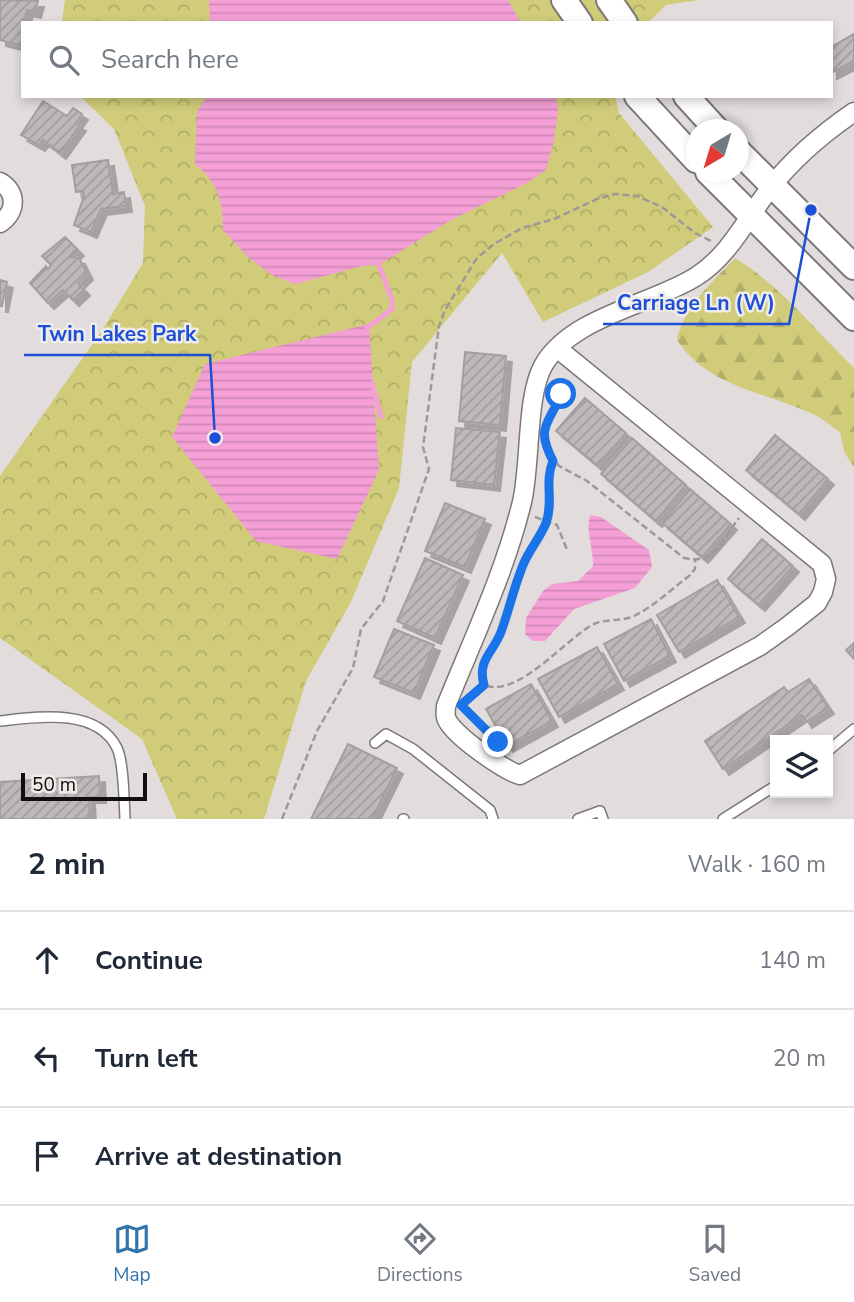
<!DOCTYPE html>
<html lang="en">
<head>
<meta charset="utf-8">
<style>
  :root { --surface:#fff; --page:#f6f6f7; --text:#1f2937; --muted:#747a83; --line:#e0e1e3; --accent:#3273a9 }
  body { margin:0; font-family:"Nunito Sans",sans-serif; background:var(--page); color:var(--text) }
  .controls { position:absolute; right:21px; bottom:21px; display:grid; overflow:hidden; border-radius:0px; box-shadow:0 4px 10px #0003 }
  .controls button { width:63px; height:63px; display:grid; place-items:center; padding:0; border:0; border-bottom:2px solid var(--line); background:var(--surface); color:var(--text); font:35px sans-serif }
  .compass { position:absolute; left:686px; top:119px; width:63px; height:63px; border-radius:50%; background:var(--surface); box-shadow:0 4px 10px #0003; rotate:218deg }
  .scale { position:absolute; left:21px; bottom:18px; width:126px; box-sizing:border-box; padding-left:7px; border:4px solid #100e0e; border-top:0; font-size:19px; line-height:24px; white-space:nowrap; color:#100e0e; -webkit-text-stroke:5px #efebe9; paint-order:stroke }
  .stop { position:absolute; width:21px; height:21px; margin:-16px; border:5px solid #1a73e8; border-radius:50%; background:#fff }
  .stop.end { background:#1a73e8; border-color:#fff; box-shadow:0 2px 7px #0008 }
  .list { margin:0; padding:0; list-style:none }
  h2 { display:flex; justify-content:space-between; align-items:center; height:91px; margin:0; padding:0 28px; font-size:30px }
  h2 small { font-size:23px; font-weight:400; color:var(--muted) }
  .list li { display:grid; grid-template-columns:46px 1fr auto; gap:21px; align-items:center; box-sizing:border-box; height:98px; padding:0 28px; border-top:2px solid var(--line) }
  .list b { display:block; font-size:26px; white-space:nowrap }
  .list em { font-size:23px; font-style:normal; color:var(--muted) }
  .icon { flex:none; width:38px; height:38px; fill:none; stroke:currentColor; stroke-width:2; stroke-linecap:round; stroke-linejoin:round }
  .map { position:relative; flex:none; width:854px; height:819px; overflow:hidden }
  .search { position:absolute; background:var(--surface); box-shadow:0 4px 10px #0003; left:21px; right:21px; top:21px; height:77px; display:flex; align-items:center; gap:18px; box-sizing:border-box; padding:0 24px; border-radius:0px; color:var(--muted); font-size:26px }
  .sheet { height:385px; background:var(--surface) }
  nav { display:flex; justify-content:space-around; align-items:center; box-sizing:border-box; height:98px; border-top:2px solid var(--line); background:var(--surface); font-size:19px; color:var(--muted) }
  nav a { display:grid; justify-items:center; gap:4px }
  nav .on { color:var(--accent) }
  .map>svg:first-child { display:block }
  .forest { fill:url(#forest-firs) }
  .park { fill:url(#park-crowns) }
  .water { fill:url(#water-rules) }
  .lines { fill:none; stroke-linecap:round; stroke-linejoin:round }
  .stream { stroke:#f49fd6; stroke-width:5 }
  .building { fill:url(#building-hatch); stroke:#a39f9f; stroke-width:2; filter:url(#shadow) }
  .lane-casing { stroke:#7c7877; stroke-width:12 }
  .street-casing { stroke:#7c7877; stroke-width:21 }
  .secondary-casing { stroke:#7c7877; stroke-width:28 }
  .path { stroke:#9d9999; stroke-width:2.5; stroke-dasharray:7 3.5; stroke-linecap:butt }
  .lane { stroke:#fff; stroke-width:9 }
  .street { stroke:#fff; stroke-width:18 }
  .secondary { stroke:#fff; stroke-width:24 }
  .route { stroke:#1a73e8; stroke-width:9 }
  .leader { fill:none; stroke:#1d4ed8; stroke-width:2.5 }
  .callout-dot { fill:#1d4ed8; stroke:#efebe9; stroke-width:2.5 }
  .callout-label { font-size:21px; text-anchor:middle; font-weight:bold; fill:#1d4ed8; stroke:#efebe9; stroke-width:5; stroke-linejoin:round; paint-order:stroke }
</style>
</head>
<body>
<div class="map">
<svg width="854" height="819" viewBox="0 0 854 819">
  <defs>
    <pattern id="forest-firs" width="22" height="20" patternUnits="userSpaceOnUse" patternTransform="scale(1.75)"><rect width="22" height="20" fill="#d0cc79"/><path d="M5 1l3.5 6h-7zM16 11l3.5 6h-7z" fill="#b2ae67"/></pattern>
    <pattern id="park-crowns" width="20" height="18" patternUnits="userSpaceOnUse" patternTransform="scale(1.75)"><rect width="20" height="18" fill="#d0cc79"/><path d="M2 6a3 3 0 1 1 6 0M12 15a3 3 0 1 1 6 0" fill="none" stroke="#b2ae67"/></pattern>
    <pattern id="water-rules" width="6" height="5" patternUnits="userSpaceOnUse" patternTransform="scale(1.75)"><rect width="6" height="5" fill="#f49fd6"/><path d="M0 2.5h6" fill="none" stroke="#d088b6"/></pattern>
    <pattern id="building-hatch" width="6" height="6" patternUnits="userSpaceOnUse" patternTransform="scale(1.75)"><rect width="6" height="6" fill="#bdb8b9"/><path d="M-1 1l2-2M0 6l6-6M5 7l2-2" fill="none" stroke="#a19d9e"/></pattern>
    <filter id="shadow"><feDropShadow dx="6" dy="6" stdDeviation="0" flood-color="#0004"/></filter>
  </defs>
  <rect width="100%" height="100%" fill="#e2dddc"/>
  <path class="forest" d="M735,258C782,287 815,330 854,368V467L844,452L840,432C831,426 822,418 813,414C764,391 709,388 677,340C684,306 712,283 735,258Z"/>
  <path class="park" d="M65,0H699L666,5L648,23H62Z
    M80,96H615L619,113L713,227L648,272L543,322L502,253L412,362L399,488L351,602L306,681L264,819H177L142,739L0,638V476L101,332L143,263L145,206L114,129Z"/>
  <path class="water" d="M209,0H508L521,23H210Z
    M207,96H556L558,110L554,141L546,170L527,183L451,220L379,265L362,266L295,284L272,275L248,257L223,230C223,201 218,183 195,164L197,112Z
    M369,324L379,470L337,559L256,541L172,437L205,364Z
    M591,515L601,517L649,550L652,567L635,588L574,609L545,641H533L525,634L526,618L543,591L552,584L578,581L593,566C594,552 584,524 591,515Z"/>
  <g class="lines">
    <path class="stream" d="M367,328L392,309V300L379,265
      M372,383L381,417"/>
  </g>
  <path class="building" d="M0,0L38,1L35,12L27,10L23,23V46L0,40Z
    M854,34V61L831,73V47Z
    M43,101L67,116L73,108L82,114L76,123L80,125L60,153L43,140L39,145L21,135Z
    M108,160L113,194L124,192L126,206L101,209L91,232L74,225L84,196L83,191L76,192L72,165Z
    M65,237L78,250L71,257L79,258L87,274L78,283L84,290L73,300L63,290L48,303L30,283L46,266L48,269L51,265L42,256Z
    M0,280L7,282L2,306H0Z
    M465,352L506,356L500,425L459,421Z
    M585,398L626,433L598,466L556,431Z
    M456,428L500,432L494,485L451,480Z
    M775,435L828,479L799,514L746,470Z
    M632,438L686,485L656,521L601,474Z
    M690,489L731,524L702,557L662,523Z
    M445,503L485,519L465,567L425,551Z
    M762,539L793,566L759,605L728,579Z
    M425,558L463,575L435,638L397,621Z
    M717,580L739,617L679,652L657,615Z
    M651,619L670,656L624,681L604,644Z
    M394,629L434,645L414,693L374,677Z
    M854,643V659L846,650Z
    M597,647L618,684L559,717L538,679Z
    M809,679L828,708L806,722L802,715L723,769L705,741L784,687L788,692Z
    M531,684L552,721L507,746L486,709Z
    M348,744L397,768L372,819H311Z
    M99,776L100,797H89L90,819H0V782Z"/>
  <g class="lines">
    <defs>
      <path id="lane" d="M0,721C36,717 97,707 117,748C124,763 124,801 125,819
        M375,743L386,734L413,749L490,810L493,819
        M828,751L854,729
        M403,819H404
        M578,819L600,811L603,819
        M723,819L775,786"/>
      <path id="street" d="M0,182C18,192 16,213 0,223
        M557,348L822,564L826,579L823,592L817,603L788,626L760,646L520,775C505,771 449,733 446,717C445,713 446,710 446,706C473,639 505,572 522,502C531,463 526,397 543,366C571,316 652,305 697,276C730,255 748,216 771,187C793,159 825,132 854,112"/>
      <path id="secondary" d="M564,0L580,23
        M609,0L625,23
        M637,96L696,160
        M686,96L717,130
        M738,151L854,267
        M708,172L854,318"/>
    </defs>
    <use href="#lane" class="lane-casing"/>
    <use href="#street" class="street-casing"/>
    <use href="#secondary" class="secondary-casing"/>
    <path class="path" d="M549,413L561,394L557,378
      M545,446L559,466L587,481L684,558C716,565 722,540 739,518
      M535,517L557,525L568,552
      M524,561C537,542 550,523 551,499C551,482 545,479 553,461
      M488,651L501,633L511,597
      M482,667L484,685C518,699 566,638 594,624C608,618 623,622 636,615C655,605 672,589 689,576L695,569V560
      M469,698L484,685
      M464,708L496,741
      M282,819L317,731L353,668L361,629L383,601L429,469L423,447L439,326L445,310L477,258L494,244L522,228L554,219L597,199L615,194L637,196L662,207L695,233L711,241"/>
    <use href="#lane" class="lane"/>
    <use href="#street" class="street"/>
    <use href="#secondary" class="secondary"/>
  </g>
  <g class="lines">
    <path class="route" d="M498,742L461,705L484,685C477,660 493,653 501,632C509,610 514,587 523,565C529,550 540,538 546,523C554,501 544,482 553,461C535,426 549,425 561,394"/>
  </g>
  <path class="leader" d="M811 210L789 324H603M215 438L210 355H24"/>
  <g class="callout-dot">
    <circle cx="811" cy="210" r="7"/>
    <circle cx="215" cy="438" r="7"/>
  </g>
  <g class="callout-label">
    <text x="696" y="310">Carriage Ln (W)</text>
    <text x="117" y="341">Twin Lakes Park</text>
  </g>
</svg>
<div class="controls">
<button><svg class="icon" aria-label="layers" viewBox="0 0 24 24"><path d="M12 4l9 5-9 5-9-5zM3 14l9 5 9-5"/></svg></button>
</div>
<svg class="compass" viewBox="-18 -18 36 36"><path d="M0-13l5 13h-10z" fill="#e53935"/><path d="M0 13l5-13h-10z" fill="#747a83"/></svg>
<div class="scale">50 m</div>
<div class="stop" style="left:561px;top:394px"></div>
<div class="stop end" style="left:498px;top:742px"></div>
<div class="search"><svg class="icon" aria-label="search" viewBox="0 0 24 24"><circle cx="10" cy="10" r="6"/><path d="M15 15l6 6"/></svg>Search here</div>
</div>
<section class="sheet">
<h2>2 min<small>Walk · 160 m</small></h2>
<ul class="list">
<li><svg class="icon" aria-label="ahead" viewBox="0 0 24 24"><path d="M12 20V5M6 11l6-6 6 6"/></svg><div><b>Continue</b></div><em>140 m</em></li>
<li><svg class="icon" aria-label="left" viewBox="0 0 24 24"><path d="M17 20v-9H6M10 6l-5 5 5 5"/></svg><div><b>Turn left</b></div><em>20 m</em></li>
<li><svg class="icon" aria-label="arrive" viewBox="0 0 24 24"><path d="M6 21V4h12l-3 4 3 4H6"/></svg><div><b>Arrive at destination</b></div></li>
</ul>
</section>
<nav>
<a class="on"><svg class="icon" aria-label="map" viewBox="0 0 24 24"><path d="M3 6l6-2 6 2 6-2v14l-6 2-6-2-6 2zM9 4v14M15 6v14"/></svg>Map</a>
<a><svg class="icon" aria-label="directions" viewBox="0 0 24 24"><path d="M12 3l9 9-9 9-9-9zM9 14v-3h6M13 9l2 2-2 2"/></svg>Directions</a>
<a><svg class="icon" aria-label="saved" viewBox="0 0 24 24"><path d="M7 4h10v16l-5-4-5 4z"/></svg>Saved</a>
</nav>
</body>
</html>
